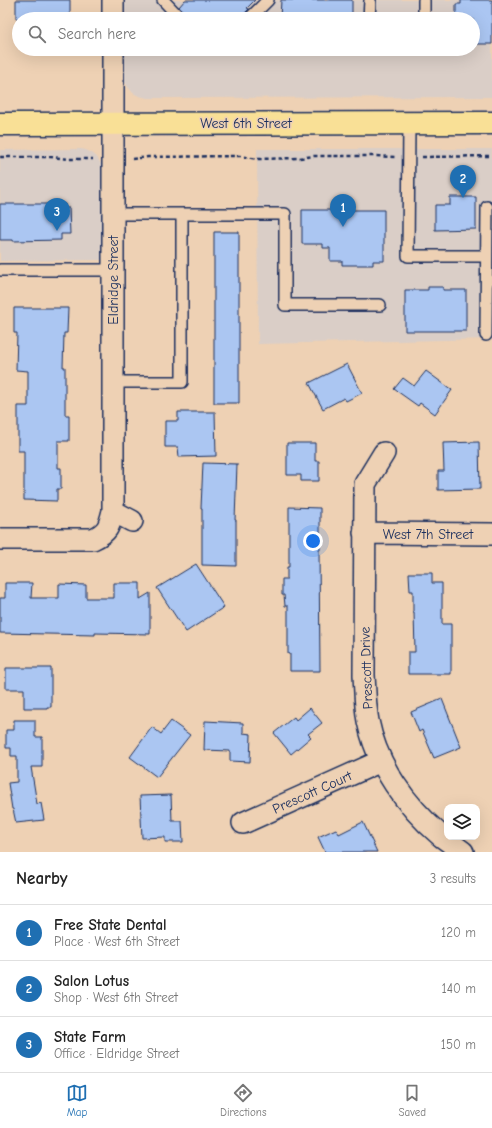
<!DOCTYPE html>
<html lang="en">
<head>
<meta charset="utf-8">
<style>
  :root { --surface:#fff; --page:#f2f2f2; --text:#222; --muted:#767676; --line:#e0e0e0; --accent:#1f6fb2 }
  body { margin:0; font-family:"Comic Neue",sans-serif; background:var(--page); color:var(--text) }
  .controls { position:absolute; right:12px; bottom:12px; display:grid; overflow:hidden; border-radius:8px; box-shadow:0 4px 16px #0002 }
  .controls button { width:36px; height:36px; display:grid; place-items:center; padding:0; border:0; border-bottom:1px solid var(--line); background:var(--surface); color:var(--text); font:20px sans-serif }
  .you { position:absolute; left:313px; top:541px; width:14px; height:14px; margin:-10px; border:3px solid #fff; border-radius:50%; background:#1a73e8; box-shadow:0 0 0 6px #1a73e833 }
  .badge { display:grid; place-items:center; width:26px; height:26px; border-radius:50%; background:var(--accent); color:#fff; font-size:13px; font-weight:700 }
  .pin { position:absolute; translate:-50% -33px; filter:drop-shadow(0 1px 2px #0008) }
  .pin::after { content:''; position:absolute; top:21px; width:14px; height:12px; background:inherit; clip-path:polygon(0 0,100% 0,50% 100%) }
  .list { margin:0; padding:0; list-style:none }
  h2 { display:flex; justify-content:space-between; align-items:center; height:52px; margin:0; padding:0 16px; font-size:17px }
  h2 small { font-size:13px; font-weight:400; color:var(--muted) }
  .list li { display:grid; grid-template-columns:26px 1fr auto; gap:12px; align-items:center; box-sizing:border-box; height:56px; padding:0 16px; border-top:1px solid var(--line) }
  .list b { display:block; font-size:15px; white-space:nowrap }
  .list p { margin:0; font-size:13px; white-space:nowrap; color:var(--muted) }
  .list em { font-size:13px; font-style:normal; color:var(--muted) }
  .icon { flex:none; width:22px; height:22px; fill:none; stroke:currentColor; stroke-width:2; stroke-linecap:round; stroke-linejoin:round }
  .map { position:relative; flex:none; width:492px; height:852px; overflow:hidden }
  .search { position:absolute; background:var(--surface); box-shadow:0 4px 16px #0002; left:12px; right:12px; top:12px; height:44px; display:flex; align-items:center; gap:10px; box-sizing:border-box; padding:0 14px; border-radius:22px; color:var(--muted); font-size:15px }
  .sheet { height:220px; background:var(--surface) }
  nav { display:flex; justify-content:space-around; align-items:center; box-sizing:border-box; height:56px; border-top:1px solid var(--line); background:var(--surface); font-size:11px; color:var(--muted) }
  nav a { display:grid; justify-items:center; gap:2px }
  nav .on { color:var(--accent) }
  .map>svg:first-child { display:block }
  .built { fill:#dacec7 }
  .building { fill:#abc6f2; stroke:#1b2f5e }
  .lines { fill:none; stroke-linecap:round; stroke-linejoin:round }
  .service-casing { stroke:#1b2f5e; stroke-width:14 }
  .minor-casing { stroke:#1b2f5e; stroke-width:24 }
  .primary-casing { stroke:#1b2f5e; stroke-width:25 }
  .path { stroke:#1b2f5e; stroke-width:2.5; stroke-dasharray:4 3; stroke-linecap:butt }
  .service { stroke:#eed1b4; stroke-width:11 }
  .minor { stroke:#eed1b4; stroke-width:21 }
  .primary { stroke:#f9e096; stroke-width:22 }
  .labels { text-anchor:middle; stroke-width:3; stroke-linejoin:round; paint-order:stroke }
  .street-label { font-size:14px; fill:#1b2f5e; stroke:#eed1b4 }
</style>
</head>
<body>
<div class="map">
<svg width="492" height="852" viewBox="0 0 492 852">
  <rect width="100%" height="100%" fill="#eed1b4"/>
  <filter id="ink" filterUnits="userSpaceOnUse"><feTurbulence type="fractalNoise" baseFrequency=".025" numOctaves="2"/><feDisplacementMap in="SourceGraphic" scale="8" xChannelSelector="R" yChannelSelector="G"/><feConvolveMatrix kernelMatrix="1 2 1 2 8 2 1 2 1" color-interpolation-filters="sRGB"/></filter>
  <g filter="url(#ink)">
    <path class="built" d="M123,0H492V97L148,98L139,96L133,93L128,87L124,81L123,75V49H473V19H123Z
      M81,149L86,150L92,153L97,157L101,164L102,169V260L0,261V150Z
      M257,149H492V339L258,344Z"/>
    <path class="building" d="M16,0H70V19H16Z
      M185,0H255L247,8L249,9L244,14L242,19H188L186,14L179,7Z
      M281,0H352V19H280Z
      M461,0H492V44H473V19L456,18V4H461Z
      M450,197H476V229L435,230V205H450Z
      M0,204H65V208H69L70,234H61V240L13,241V240H0Z
      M302,210H384V261H373V265H342V261H330V248H323V244H302Z
      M214,232H239V403H214Z
      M428,287H443V290H466V331H405V290H428Z
      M14,308H68L67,333H64L63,367H65V415H69V441H58V468H61V489H57V501L24,500V451H18V406H28V371L16,370L17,333H14Z
      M347,364L362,393L346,401L344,398L323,409L309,383Z
      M426,371L452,390L435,414L420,403L418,406L394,389L403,378L414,386Z
      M178,412H215L216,456L179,457L178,447H165V421H178Z
      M479,442L480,489L438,490V471H444L443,443Z
      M287,443H315V461H319V481H301V475H287Z
      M203,463L237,464L235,520H236V566L202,565V508H201Z
      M289,507L320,508V550H319L320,671H290V654H288V606H285L284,595H282V579H287V567H289Z
      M196,564L224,607L186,632L157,588Z
      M409,573H432V583H442V624H451V674H408V652H415L414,612H413V591H410Z
      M5,583H32L31,598H59V584L86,585V598H114V583H140V599L150,593V634L95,633V635L0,633V598H5Z
      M6,668H51V707H47V708H24V689H6Z
      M442,699L461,747L434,758L422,730L419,732L411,712Z
      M310,708L322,723L308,734L311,737L291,754L274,733L294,717L296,720Z
      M14,720H35V737H42V767H31L37,804L41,803L44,820L16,823L13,809H12L8,783L17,782V756H11V748H6V730H14Z
      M171,721L190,735L157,777L130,757L152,727L161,734Z
      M205,721L243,723V733L251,734L250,762L230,761V751L204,750Z
      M171,795L172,821H182L183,842H165V837L142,838L140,796Z
      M363,822L377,852H325L318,837L336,829L339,834Z"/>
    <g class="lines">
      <defs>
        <path id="service" d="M163,0L181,19
          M424,0V19
          M249,19L268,0
          M369,19L370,0
          M409,123L408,256H486
          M113,214H285V305H380
          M0,270H113
          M486,335L487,207
          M113,382H182V214"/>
        <path id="minor" d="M113,0V19
          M384,453L365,484L364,675C365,690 365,706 368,721C377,766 406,806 441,836C448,841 456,847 463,852
          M113,511L132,521
          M364,533L492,534
          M0,539H93C108,532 109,527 113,511V49
          M243,823L381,761"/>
        <path id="primary" d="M0,124L492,123"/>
      </defs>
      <use href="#service" class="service-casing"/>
      <use href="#minor" class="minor-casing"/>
      <use href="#primary" class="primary-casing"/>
      <path class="path" d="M0,157H51L69,159H93
        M422,157L492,156
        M132,159L148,157L240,156L257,159L299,158L314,156H374L395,157"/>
      <use href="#service" class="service"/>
      <use href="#minor" class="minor"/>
      <use href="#primary" class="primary"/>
    </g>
  </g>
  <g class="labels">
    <g class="street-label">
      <text x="246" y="128">West 6th Street</text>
      <text transform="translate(113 280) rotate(-90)" y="5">Eldridge Street</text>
      <text x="428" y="539">West 7th Street</text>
      <text transform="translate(366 668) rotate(-92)" y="5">Prescott Drive</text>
      <text transform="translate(312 792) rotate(-24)" y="5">Prescott Court</text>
    </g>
  </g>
</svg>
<div class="controls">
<button><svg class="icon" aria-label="layers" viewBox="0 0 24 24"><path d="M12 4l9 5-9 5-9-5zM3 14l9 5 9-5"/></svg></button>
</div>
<div class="you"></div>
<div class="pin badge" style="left:343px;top:227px">1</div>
<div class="pin badge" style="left:463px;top:198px">2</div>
<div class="pin badge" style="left:57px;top:231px">3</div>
<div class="search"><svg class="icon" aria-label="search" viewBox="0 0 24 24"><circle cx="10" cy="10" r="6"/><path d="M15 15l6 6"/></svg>Search here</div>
</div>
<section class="sheet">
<h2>Nearby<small>3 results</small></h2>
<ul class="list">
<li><span class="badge">1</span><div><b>Free State Dental</b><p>Place · West 6th Street</p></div><em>120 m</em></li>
<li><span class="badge">2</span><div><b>Salon Lotus</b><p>Shop · West 6th Street</p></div><em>140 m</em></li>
<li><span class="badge">3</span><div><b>State Farm</b><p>Office · Eldridge Street</p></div><em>150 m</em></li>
</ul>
</section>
<nav>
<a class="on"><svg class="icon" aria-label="map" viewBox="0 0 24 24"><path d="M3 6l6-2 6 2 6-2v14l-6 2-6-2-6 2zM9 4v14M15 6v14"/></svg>Map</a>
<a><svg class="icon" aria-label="directions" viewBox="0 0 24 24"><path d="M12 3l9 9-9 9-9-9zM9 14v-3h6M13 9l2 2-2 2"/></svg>Directions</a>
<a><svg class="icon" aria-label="saved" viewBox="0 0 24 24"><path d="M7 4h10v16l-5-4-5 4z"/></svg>Saved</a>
</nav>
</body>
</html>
